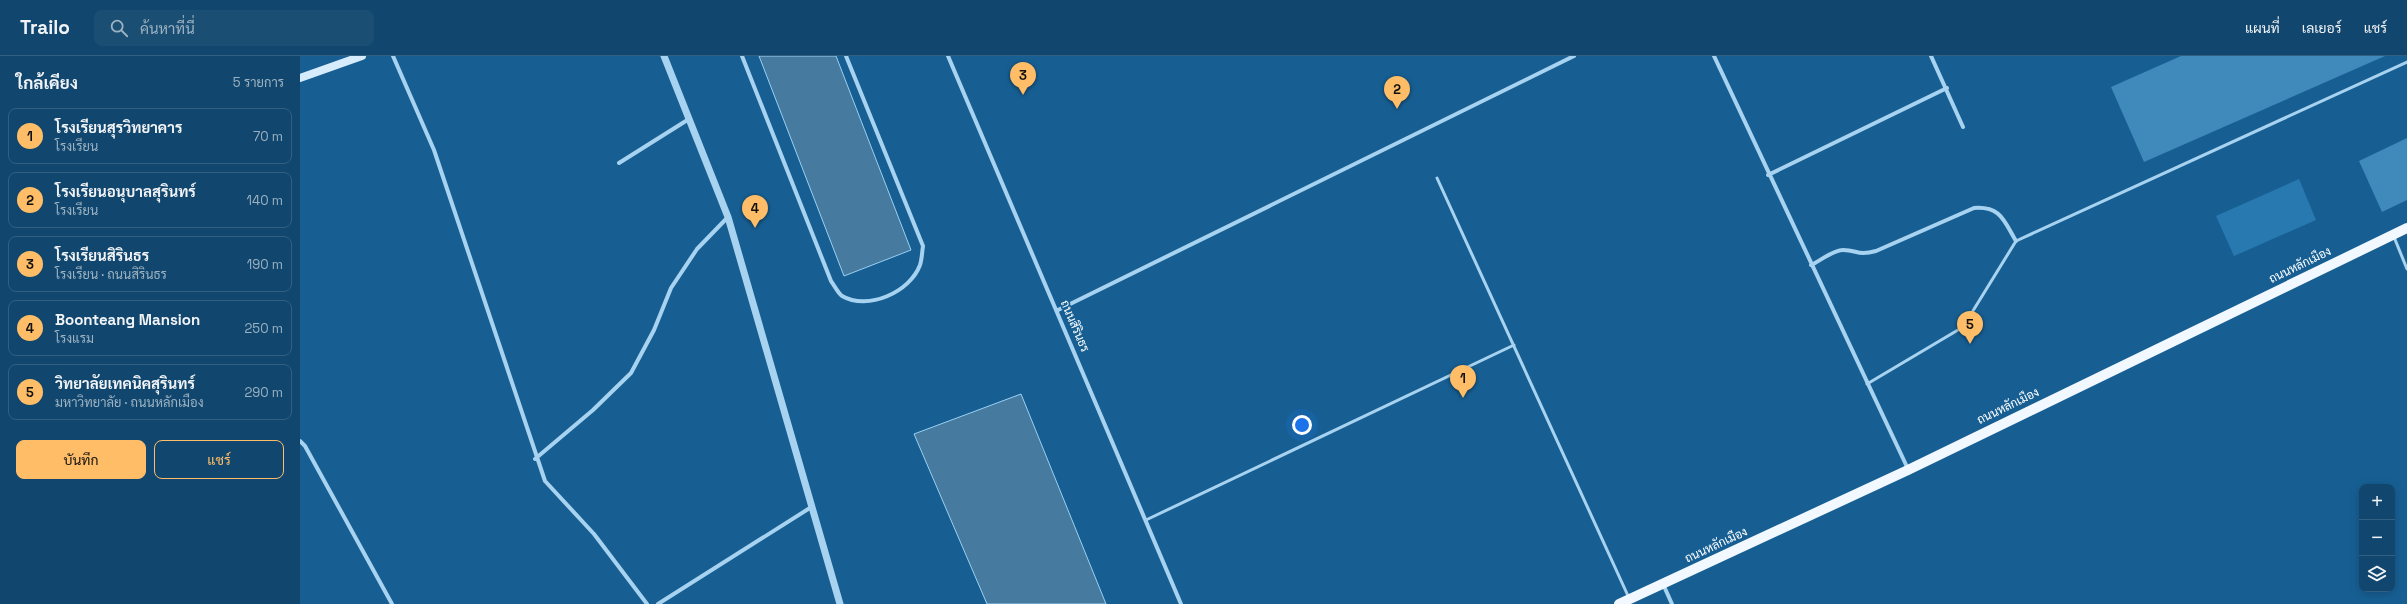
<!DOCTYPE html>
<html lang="th">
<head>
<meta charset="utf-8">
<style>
  :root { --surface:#11476e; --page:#1a4e73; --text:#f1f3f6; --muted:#9cb2c2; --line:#305f81; --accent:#ffbd67 }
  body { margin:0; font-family:"Space Grotesk",Sarabun,sans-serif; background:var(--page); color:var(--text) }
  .controls { position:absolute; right:12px; bottom:12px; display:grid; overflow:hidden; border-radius:8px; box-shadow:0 2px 10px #0003 }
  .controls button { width:36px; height:36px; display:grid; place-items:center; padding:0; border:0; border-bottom:1px solid var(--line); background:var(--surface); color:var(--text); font:20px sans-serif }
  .you { position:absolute; left:1002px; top:369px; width:14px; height:14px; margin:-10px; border:3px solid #fff; border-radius:50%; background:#1a73e8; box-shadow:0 0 0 6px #1a73e833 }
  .badge { display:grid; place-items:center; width:26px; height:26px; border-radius:50%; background:var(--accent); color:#111; font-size:13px; font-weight:700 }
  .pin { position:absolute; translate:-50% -33px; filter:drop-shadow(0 1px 2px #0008) }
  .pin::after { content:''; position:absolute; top:21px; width:14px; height:12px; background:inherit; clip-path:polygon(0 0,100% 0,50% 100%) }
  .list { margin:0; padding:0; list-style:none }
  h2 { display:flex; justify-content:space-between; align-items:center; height:52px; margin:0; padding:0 16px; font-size:17px }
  h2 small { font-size:13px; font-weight:400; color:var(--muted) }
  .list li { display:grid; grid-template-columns:26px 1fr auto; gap:12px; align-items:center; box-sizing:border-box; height:56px; margin:0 8px 8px; padding:0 8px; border:1px solid var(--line); border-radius:8px }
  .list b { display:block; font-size:15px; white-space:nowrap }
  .list p { margin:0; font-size:13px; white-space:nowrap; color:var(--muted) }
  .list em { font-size:13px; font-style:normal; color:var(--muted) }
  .actions { display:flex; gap:8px; padding:12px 16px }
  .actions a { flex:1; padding:9px 0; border:1px solid var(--accent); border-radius:8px; text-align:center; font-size:14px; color:var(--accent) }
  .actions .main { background:var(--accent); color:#111 }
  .icon { flex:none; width:22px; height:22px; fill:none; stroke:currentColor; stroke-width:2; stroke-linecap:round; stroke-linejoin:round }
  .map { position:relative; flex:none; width:2107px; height:548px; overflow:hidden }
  header { display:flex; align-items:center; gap:24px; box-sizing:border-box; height:56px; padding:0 20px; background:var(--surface); border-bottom:1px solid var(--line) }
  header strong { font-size:19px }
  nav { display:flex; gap:22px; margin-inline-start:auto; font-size:14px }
  .search { width:280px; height:36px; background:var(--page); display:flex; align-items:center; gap:10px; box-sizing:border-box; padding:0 14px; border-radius:8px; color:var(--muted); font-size:15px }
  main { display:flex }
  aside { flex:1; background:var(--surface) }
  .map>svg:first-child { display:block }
  .green { fill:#2779b0 }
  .water { fill:#477a9f; stroke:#9ad0f3 }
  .building { fill:#4089bb }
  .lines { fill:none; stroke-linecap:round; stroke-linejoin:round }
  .service { stroke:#a8d3f0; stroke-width:3 }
  .minor { stroke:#a8d3f0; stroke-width:4 }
  .tertiary { stroke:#a8d3f0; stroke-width:7 }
  .secondary { stroke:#d6ebfb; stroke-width:8 }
  .primary { stroke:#f1f8ff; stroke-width:10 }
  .labels { text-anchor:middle; stroke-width:3.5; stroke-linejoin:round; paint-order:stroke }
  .street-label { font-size:12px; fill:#fff; stroke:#175f93 }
</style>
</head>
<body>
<header>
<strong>Trailo</strong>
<div class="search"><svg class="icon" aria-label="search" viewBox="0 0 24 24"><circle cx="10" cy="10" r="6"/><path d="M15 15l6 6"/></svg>ค้นหาที่นี่</div>
<nav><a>แผนที่</a><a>เลเยอร์</a><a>แชร์</a></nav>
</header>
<main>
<aside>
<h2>ใกล้เคียง<small>5 รายการ</small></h2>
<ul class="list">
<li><span class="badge">1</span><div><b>โรงเรียนสุรวิทยาคาร</b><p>โรงเรียน</p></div><em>70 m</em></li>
<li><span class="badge">2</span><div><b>โรงเรียนอนุบาลสุรินทร์</b><p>โรงเรียน</p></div><em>140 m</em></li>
<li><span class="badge">3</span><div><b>โรงเรียนสิรินธร</b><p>โรงเรียน · ถนนสิรินธร</p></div><em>190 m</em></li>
<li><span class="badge">4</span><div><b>Boonteang Mansion</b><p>โรงแรม</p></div><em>250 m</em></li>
<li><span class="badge">5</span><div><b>วิทยาลัยเทคนิคสุรินทร์</b><p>มหาวิทยาลัย · ถนนหลักเมือง</p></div><em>290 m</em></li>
</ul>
<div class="actions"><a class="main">บันทึก</a><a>แชร์</a></div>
</aside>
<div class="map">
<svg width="2107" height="548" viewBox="0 0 2107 548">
  <rect width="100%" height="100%" fill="#175f93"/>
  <path class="green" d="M1999,123L2016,164L1934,200L1916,160Z"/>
  <path class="water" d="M459,0H536L611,194L544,220Z
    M721,338L806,548H687L614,378Z"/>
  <path class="building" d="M1881,0H2085L1844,106L1811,31Z
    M2107,82V144L2082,156L2059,105Z"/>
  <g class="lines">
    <path class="service" d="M1137,122L1329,542
      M2094,181L2107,213
      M1567,328L1663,271L1716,185L2107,6
      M846,464L1214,289"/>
    <path class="minor" d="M93,0L134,94L245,425L294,478L347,548
      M442,0L531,225C534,229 538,237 542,240C568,255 610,236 620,209C622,203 622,196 623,190L546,0
      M648,0L881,548
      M1414,0L1608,413
      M1631,0L1663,71
      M319,107L389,63
      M1468,119L1647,32
      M1511,209C1520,205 1533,194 1543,194C1558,194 1557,200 1576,195L1674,152C1701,150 1704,165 1716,185
      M758,254L1274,0
      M0,385L5,390L92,548
      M235,403L293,354L331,317L354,274L371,232L397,193L428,161
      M1363,528L1372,548
      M358,548L513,450"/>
    <path class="tertiary" d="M364,0L428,161L540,548"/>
    <path class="secondary" d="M0,22L62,0"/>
    <path class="primary" d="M1319,548L1608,414L2107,172"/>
  </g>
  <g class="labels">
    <g class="street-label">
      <text transform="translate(2000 209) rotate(-26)" y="4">ถนนหลักเมือง</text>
      <text transform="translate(775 270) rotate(67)" y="4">ถนนสิรินธร</text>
      <text transform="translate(1708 350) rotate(-26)" y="4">ถนนหลักเมือง</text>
      <text transform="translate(1416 489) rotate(-25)" y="4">ถนนหลักเมือง</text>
    </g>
  </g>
</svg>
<div class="controls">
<button>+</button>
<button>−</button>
<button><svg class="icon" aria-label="layers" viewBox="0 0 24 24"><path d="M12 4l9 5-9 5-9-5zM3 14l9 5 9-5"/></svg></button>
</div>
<div class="you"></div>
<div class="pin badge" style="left:1163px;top:342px">1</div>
<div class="pin badge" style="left:1097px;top:53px">2</div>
<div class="pin badge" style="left:723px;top:39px">3</div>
<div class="pin badge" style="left:455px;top:172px">4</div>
<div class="pin badge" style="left:1670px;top:288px">5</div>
</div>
</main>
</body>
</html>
